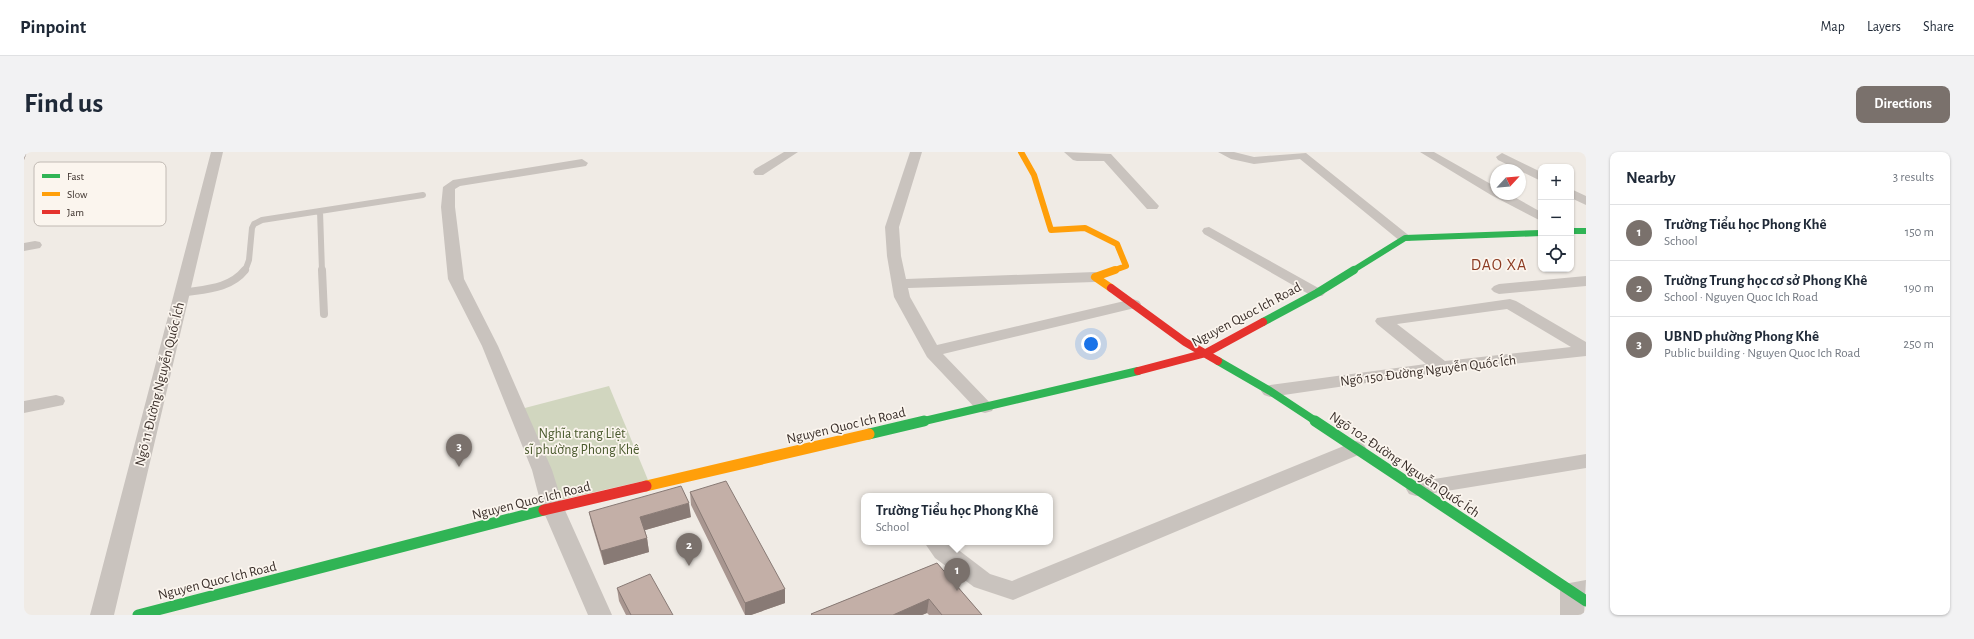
<!DOCTYPE html>
<html lang="en">
<head>
<meta charset="utf-8">
<style>
  :root { --surface:#fff; --page:#f2f2f3; --text:#1f2937; --muted:#747a83; --line:#e0e1e3; --accent:#7a716c }
  body { margin:0; font-family:"Alegreya Sans",sans-serif; background:var(--page); color:var(--text) }
  .controls { position:absolute; right:12px; top:12px; display:grid; overflow:hidden; border-radius:8px; box-shadow:0 1px 3px #0004 }
  .controls button { width:36px; height:36px; display:grid; place-items:center; padding:0; border:0; border-bottom:1px solid var(--line); background:var(--surface); color:var(--text); font:20px sans-serif }
  .compass { position:absolute; left:1466px; top:12px; width:36px; height:36px; border-radius:50%; background:var(--surface); box-shadow:0 1px 3px #0004; rotate:64deg }
  .you { position:absolute; left:1067px; top:192px; width:14px; height:14px; margin:-10px; border:3px solid #fff; border-radius:50%; background:#1a73e8; box-shadow:0 0 0 6px #1a73e833 }
  .badge { display:grid; place-items:center; width:26px; height:26px; border-radius:50%; background:var(--accent); color:#fff; font-size:13px; font-weight:700 }
  .pin { position:absolute; translate:-50% -33px; filter:drop-shadow(0 1px 2px #0008) }
  .pin::after { content:''; position:absolute; top:21px; width:14px; height:12px; background:inherit; clip-path:polygon(0 0,100% 0,50% 100%) }
  .popup { position:absolute; left:837px; top:341px; width:192px; height:52px; box-sizing:border-box; display:grid; place-content:center; border-radius:8px; background:var(--surface); filter:drop-shadow(0 1px 3px #0005); font-size:13px; white-space:nowrap; color:var(--muted) }
  .popup b { font-size:15px; color:var(--text) }
  .popup::after { content:''; position:absolute; left:50%; top:100%; margin-left:-8px; border:8px solid transparent; border-top-color:var(--surface) }
  .list { margin:0; padding:0; list-style:none }
  h2 { display:flex; justify-content:space-between; align-items:center; height:52px; margin:0; padding:0 16px; font-size:17px }
  h2 small { font-size:13px; font-weight:400; color:var(--muted) }
  .list li { display:grid; grid-template-columns:26px 1fr auto; gap:12px; align-items:center; box-sizing:border-box; height:56px; padding:0 16px; border-top:1px solid var(--line) }
  .list b { display:block; font-size:15px; white-space:nowrap }
  .list p { margin:0; font-size:13px; white-space:nowrap; color:var(--muted) }
  .list em { font-size:13px; font-style:normal; color:var(--muted) }
  .icon { flex:none; width:22px; height:22px; fill:none; stroke:currentColor; stroke-width:2; stroke-linecap:round; stroke-linejoin:round }
  .map { position:relative; flex:none; width:1562px; height:463px; overflow:hidden; border-radius:8px }
  header { display:flex; align-items:center; gap:24px; box-sizing:border-box; height:56px; padding:0 20px; background:var(--surface); border-bottom:1px solid var(--line) }
  header strong { font-size:19px }
  nav { display:flex; gap:22px; margin-inline-start:auto; font-size:14px }
  .intro { display:flex; align-items:center; justify-content:space-between; box-sizing:border-box; height:96px; padding:0 24px }
  h1 { margin:0; font-size:28px }
  .button { padding:10px 18px; border-radius:8px; background:var(--accent); color:#fff; font-size:14px; font-weight:700 }
  main { display:flex; gap:24px; padding:0 24px }
  aside { flex:1; background:var(--surface); border-radius:8px; box-shadow:0 1px 3px #0004 }
  .map>svg:first-child { display:block }
  .green { fill:#d1d6bf }
  .lines { fill:none; stroke-linecap:round; stroke-linejoin:round }
  .lane-far1 { stroke:#c9c3be; stroke-width:6 }
  .lane { stroke:#c9c3be; stroke-width:8 }
  .street { fill:#c9c3be; fill-rule:evenodd }
  .fast-far2 { stroke:#30b455; stroke-width:6 }
  .fast-far1 { stroke:#30b455; stroke-width:8 }
  .fast { stroke:#30b455; stroke-width:11 }
  .slow-far2 { stroke:#ff9f0a; stroke-width:6 }
  .slow-far1 { stroke:#ff9f0a; stroke-width:8 }
  .slow { stroke:#ff9f0a; stroke-width:11 }
  .jam-far1 { stroke:#e5322d; stroke-width:8 }
  .jam { stroke:#e5322d; stroke-width:11 }
  .wall { fill:#a89690 }
  .shaded-wall { fill:#887a75 }
  .building { fill:#c3afa7; stroke:#887a75 }
  .labels { text-anchor:middle; stroke-width:3.5; stroke-linejoin:round; paint-order:stroke }
  .street-label { font-size:14px; fill:#3b302b; stroke:#fbf5ee }
  .park-label { font-size:14px; fill:#4a5a2e; stroke:#fbf5ee }
  .quarter-label { font-size:16px; letter-spacing:1px; fill:#8c3b22; stroke:#fbf5ee }
  .key { fill:#fbf5ee; stroke:#c1bab4; stroke-width:1 }
  .key-label { font-size:11px; fill:#3b302b }
</style>
</head>
<body>
<header>
<strong>Pinpoint</strong>
<nav><a>Map</a><a>Layers</a><a>Share</a></nav>
</header>
<div class="intro"><h1>Find us</h1><a class="button">Directions</a></div>
<main>
<div class="map">
<svg width="1562" height="463" viewBox="0 0 1562 463">
  <rect width="100%" height="100%" fill="#f0ebe5"/>
  <path class="green" d="M585,234L624,328L531,349L497,257Z"/>
  <g class="lines">
    <path class="lane-far1" d="M296,59L298,119
      M221,119L225,108L228,76L230,72L238,68L399,43"/>
    <path class="lane" d="M298,118L300,162
      M158,141C181,137 206,137 221,118"/>
    <path class="street" d="M187,0H199L90,463H66Z
      M760,0H774L739,23H731L729,20L731,17Z
      M886,0H898L875,75L877,104L882,127L1071,120L1076,122L1079,125L1076,128L1071,130L884,136L886,145L913,193L1109,147L1115,149L1117,152L1115,155L919,202L970,255L968,259L961,261L954,259L903,205L870,145L863,104L861,75Z
      M1040,0L1087,2L1135,54L1133,57H1123L1080,9H1053L1049,8Z
      M1194,0H1210L1230,5L1282,1L1388,86L1386,89H1376L1276,7L1230,12L1207,7Z
      M1396,0H1410L1472,35V42H1485L1517,60V69L1467,43Z
      M1478,1L1517,20V29L1474,8L1472,5Z
      M558,7L564,11L562,14L436,34L431,37V55L440,127L474,194L528,318L540,356L588,463H564L518,356L508,318L458,194L424,127L417,55L419,35L429,28Z
      M1547,37L1562,44V53L1547,46Z
      M1185,75L1298,138L1301,141L1298,144H1288L1180,82L1178,79L1180,76Z
      M11,89L16,90L18,93L16,96L0,99V91Z
      M1562,124V134L1475,142L1470,140L1467,137L1470,134L1475,132Z
      M1486,147L1492,149L1562,190V204L1417,220L1246,245L1240,243L1237,239L1240,235L1246,233L1402,212L1353,172L1351,169L1353,166ZM1483,157L1547,195L1421,209L1373,172Z
      M32,243L39,245L41,249L39,253L0,261V249Z
      M1332,289L1339,291L1342,296L1339,301L989,448L950,435L911,406L900,390H924L966,422L988,429Z
      M1562,302V316L1392,344L1385,342L1382,337L1385,332L1392,330Z
      M1562,428L1560,463H1536V439L1540,432Z"/>
    <path class="fast-far2" d="M1547,79H1562
      M1328,119L1381,86L1517,81"/>
    <path class="fast-far1" d="M1239,170L1293,141L1330,118
      M1194,209L1246,239L1293,270
      M896,270L1114,219"/>
    <path class="fast" d="M1291,269L1562,449
      M845,282L900,269
      M114,463L520,358"/>
    <path class="slow-far2" d="M997,0L1010,23L1027,78L1061,76L1093,92L1102,114L1088,119"/>
    <path class="slow-far1" d="M1087,136L1071,125L1091,118"/>
    <path class="slow" d="M622,334L845,282"/>
    <path class="jam-far1" d="M1087,136L1161,190L1194,209
      M1114,219L1182,201L1239,170"/>
    <path class="jam" d="M520,358L622,334"/>
  </g>
  <path class="wall" d="M666,340L761,437V451L727,463H721L667,353Z
    M565,360L667,365L621,378L623,386L625,400L580,413L568,373Z
    M913,411L958,463H905L903,461L898,463H787V462Z
    M593,436L649,463H602L595,449Z"/>
  <path class="shaded-wall" d="M0,0H3L0,8Z
    M665,351L667,365L618,379L616,365Z
    M623,386L625,400L580,413L577,399Z
    M761,437V451L727,463H721V451Z
    M905,447L903,461L898,463H869Z"/>
  <path class="building" d="M702,329L761,437L721,451L666,340Z
    M657,334L665,351L616,365L623,386L577,399L565,360Z
    M913,411L958,463H918L905,447L869,463H788L787,462Z
    M626,422L649,463H607L593,436Z"/>
  <g class="labels">
    <g class="street-label">
      <text transform="translate(1222 162) rotate(-28)" y="5">Nguyen Quoc Ich Road</text>
      <text transform="translate(1404 218) rotate(-7)" y="5">Ngõ 150 Đường Nguyễn Quốc Ích</text>
      <text transform="translate(135 232) rotate(-76)" y="5">Ngõ 11 Đường Nguyễn Quốc Ích</text>
      <text transform="translate(822 273) rotate(-13)" y="5">Nguyen Quoc Ich Road</text>
      <text transform="translate(1381 312) rotate(34)" y="5">Ngõ 102 Đường Nguyễn Quốc Ích</text>
      <text transform="translate(507 348) rotate(-14)" y="5">Nguyen Quoc Ich Road</text>
      <text transform="translate(193 428) rotate(-14)" y="5">Nguyen Quoc Ich Road</text>
    </g>
    <g class="park-label">
      <text x="558" y="286">Nghĩa trang Liệt<tspan x="558" dy="16">sĩ phường Phong Khê</tspan></text>
    </g>
    <g class="quarter-label">
      <text x="1475" y="118">DAO XA</text>
    </g>
  </g>
  <rect x="10" y="10" width="132" height="64" rx="6" class="key"/>
  <rect x="18" y="22" width="18" height="4" fill="#30b455"/>
  <rect x="18" y="40" width="18" height="4" fill="#ff9f0a"/>
  <rect x="18" y="58" width="18" height="4" fill="#e5322d"/>
  <g class="key-label">
    <text x="43" y="28">Fast</text>
    <text x="43" y="46">Slow</text>
    <text x="43" y="64">Jam</text>
  </g>
</svg>
<div class="controls">
<button>+</button>
<button>−</button>
<button><svg class="icon" aria-label="locate" viewBox="0 0 24 24"><circle cx="12" cy="12" r="6"/><path d="M12 2v4M12 18v4M2 12h4M18 12h4"/></svg></button>
</div>
<svg class="compass" viewBox="-18 -18 36 36"><path d="M0-13l5 13h-10z" fill="#e53935"/><path d="M0 13l5-13h-10z" fill="#747a83"/></svg>
<div class="you"></div>
<div class="pin badge" style="left:933px;top:439px">1</div>
<div class="popup"><b>Trường Tiểu học Phong Khê</b>School</div>
<div class="pin badge" style="left:665px;top:414px">2</div>
<div class="pin badge" style="left:435px;top:315px">3</div>
</div>
<aside>
<h2>Nearby<small>3 results</small></h2>
<ul class="list">
<li><span class="badge">1</span><div><b>Trường Tiểu học Phong Khê</b><p>School</p></div><em>150 m</em></li>
<li><span class="badge">2</span><div><b>Trường Trung học cơ sở Phong Khê</b><p>School · Nguyen Quoc Ich Road</p></div><em>190 m</em></li>
<li><span class="badge">3</span><div><b>UBND phường Phong Khê</b><p>Public building · Nguyen Quoc Ich Road</p></div><em>250 m</em></li>
</ul>
</aside>
</main>
</body>
</html>
